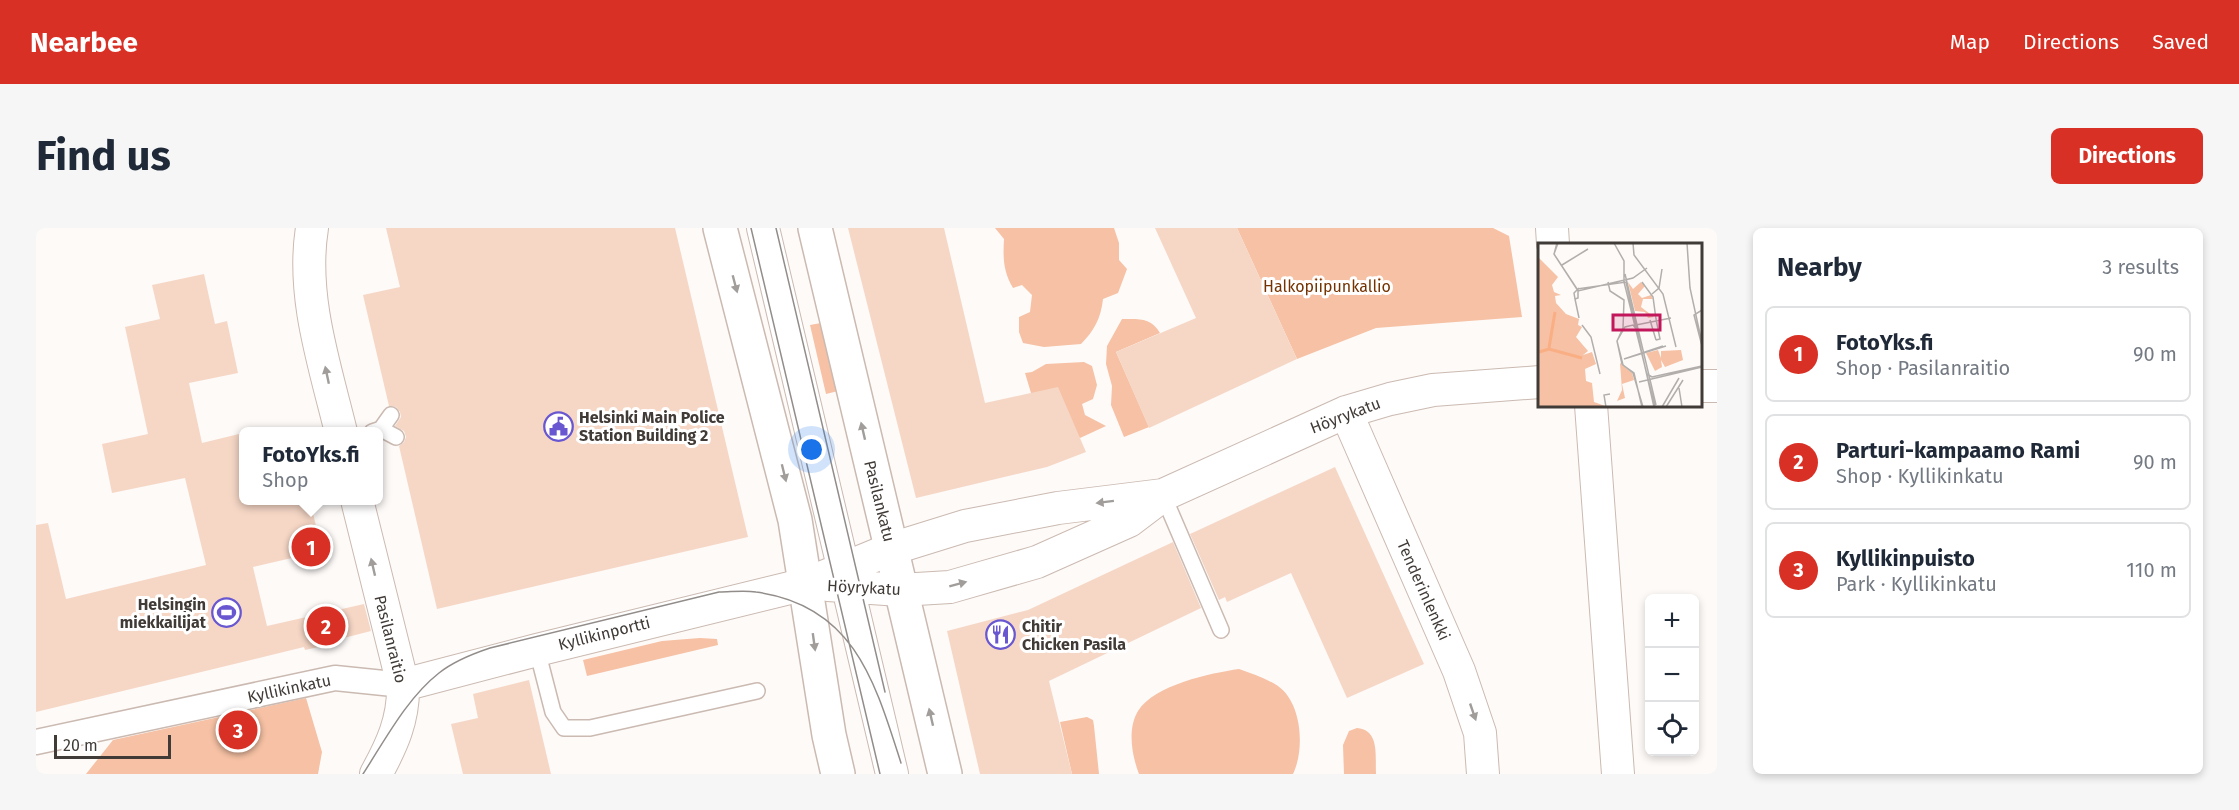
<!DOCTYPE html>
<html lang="en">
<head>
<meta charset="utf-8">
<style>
  :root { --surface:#fff; --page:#f6f6f7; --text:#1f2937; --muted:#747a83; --line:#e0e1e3; --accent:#d93025 }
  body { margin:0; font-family:"Fira Sans",sans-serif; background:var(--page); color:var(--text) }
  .controls { position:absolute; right:18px; bottom:18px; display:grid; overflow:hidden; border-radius:9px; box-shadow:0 3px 9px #0003 }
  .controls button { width:54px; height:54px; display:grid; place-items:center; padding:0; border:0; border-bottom:2px solid var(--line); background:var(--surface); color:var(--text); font:30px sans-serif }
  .scale { position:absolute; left:18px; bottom:15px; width:117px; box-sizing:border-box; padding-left:6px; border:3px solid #413b37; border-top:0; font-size:16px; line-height:21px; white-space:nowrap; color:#413b37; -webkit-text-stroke:4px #fff; paint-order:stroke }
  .you { position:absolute; left:776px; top:222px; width:21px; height:21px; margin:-15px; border:4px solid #fff; border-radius:50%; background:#1a73e8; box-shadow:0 0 0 9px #1a73e833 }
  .badge { display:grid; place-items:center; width:39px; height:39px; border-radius:50%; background:var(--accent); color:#fff; font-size:20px; font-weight:700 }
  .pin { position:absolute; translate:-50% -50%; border:3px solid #fff; box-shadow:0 2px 6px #0006 }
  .popup { position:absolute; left:203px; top:199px; width:144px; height:78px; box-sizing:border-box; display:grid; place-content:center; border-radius:9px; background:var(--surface); filter:drop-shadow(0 2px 4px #0005); font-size:20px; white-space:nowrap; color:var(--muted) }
  .popup b { font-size:22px; color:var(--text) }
  .popup::after { content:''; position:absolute; left:50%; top:100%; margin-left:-12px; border:12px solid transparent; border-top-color:var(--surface) }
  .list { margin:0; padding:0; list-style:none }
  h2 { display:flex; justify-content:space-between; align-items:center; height:78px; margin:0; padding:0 24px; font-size:26px }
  h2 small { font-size:20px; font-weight:400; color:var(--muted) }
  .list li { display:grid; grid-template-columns:39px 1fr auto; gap:18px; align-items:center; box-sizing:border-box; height:96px; margin:0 12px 12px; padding:0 12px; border:2px solid var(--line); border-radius:9px }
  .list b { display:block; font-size:22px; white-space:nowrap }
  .list p { margin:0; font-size:20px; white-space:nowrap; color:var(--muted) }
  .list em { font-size:20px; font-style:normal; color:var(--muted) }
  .icon { flex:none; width:33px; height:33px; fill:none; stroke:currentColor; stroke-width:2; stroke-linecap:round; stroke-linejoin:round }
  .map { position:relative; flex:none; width:1681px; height:546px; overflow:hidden; border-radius:9px }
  header { display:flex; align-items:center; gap:36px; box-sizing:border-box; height:84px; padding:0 30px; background:var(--accent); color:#fff }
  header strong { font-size:28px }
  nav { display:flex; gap:33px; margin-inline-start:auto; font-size:21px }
  .intro { display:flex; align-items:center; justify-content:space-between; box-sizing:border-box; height:144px; padding:0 36px }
  h1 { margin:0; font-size:42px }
  .button { padding:15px 27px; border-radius:9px; background:var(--accent); color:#fff; font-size:21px; font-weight:700 }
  main { display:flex; gap:36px; padding:0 36px }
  aside { flex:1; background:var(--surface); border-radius:9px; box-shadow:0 3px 9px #0003 }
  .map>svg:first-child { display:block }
  .green { fill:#f6c1a4 }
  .building { fill:#f6d7c6 }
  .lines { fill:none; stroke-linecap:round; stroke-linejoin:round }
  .service-casing { stroke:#cbbab1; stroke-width:18 }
  .pedestrian-casing { stroke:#cbbab1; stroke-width:27 }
  .minor-casing { stroke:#cbbab1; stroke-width:34 }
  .tertiary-casing { stroke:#cbbab1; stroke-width:36 }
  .service { stroke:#fff; stroke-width:15 }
  .pedestrian { stroke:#fff; stroke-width:24 }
  .minor { stroke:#fff; stroke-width:32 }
  .tertiary { stroke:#fff; stroke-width:33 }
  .tram { stroke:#928d8a; stroke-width:1.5 }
  .oneway { fill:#a09d9b }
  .labels { text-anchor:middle; stroke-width:6; stroke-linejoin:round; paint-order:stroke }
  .park-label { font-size:16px; fill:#743200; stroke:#fff }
  .street-label { font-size:16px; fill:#413b37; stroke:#fff }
  .poi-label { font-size:16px; font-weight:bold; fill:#413b37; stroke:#fff; text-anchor:start }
  .inset-river { fill:none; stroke:#faae84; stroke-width:3 }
  .inset-road { fill:none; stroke:#b2aeab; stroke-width:1.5 }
  .view { fill:#c2185b; fill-opacity:0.15; stroke:#c2185b; stroke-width:3 }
  .inset-edge { fill:none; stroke:#413b37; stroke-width:3 }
</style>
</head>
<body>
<header>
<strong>Nearbee</strong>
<nav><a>Map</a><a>Directions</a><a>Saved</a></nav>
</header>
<div class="intro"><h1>Find us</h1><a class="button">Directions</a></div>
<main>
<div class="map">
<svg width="1681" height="546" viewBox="0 0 1681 546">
  <rect width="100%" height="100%" fill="#fdfaf8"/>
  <path class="green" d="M959,0H1078L1083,15V32L1091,41L1082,65L1067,71C1065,90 1058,103 1045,116L1008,119L987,115L983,104V89L994,84L996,67L986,57L977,60C967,43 967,30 968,11Z
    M1201,0H1457L1473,8L1486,89L1340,100L1261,131Z
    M1086,91C1102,91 1115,89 1124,105L1080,124L1113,199L1088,209L1075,177L1076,158L1070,136L1071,118Z
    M785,95L802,163L790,166L774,97Z
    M1048,134L1056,138L1061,157L1057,171L1046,176L1049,187L1070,198L1044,210L995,165L989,145L996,144L1010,136Z
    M664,410L681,411L682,417L551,448L547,432L626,413Z
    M1203,441C1216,446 1230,450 1242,458C1266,475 1269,521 1257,546H1103C1096,528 1091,501 1102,483C1118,457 1175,445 1203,441Z
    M270,470L286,524L282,546H50L77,512Z
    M1051,489L1057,492L1058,498L1063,546H1036L1024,494Z
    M1321,500C1344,502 1339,528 1340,546H1308L1307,517L1313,503Z"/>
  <path class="building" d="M350,0H639L712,309L401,381L363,218L368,214L370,209L368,203L359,198L365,189L364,184L360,179L353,178L327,67L364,59Z
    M812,0H908L949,175L1022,159L1050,224L1011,239L880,270Z
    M1119,0H1201L1261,131L1113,200L1080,124L1160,90Z
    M168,46L179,96L191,93L202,145L153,155L166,215L207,205V273H274L286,323L217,339L231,398L328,376L335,403L300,412V415L269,422L268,419L0,484V297L12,295L30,371L170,337L149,250L76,265L66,216L112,206L89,99L124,91L116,57Z
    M1299,239L1388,436L1311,470L1255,345L1191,374L1189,369L1183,372L1154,306Z
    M1137,314L1165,380L1013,453L1036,546H944L911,403L992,382Z
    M493,452L515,546H427L415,496L442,490L437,466Z"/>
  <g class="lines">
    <defs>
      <path id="service" d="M345,201L355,187
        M336,204L345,201L360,209
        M1127,267L1185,402
        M501,422L517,484L528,500H554L721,463"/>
      <path id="pedestrian" d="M0,514L299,450L367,457"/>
      <path id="minor" d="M276,0C265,68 289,138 305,204
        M727,0L856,546
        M1516,0L1517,16
        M1664,158H1681
        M1555,177L1582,546
        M1310,184L1423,443L1444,505L1447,546
        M321,272L367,457C368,491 356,517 340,546
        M792,357L864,362L914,359L1001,334L1093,293L1126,268
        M367,457L501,422L770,356L855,321L929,298L1022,280L1127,267L1310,184L1354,171L1397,162L1504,154"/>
      <path id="tertiary" d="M684,0L759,292L793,507L802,546
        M779,0L909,546"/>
    </defs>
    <use href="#service" class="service-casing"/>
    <use href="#pedestrian" class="pedestrian-casing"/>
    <use href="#minor" class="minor-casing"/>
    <use href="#tertiary" class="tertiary-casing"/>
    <use href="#service" class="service"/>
    <use href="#pedestrian" class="pedestrian"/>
    <use href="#minor" class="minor"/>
    <use href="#tertiary" class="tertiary"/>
    <path class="tram" d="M715,0L844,546
      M740,0L849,464
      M327,546C349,512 371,470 403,445C418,433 436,426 454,420L683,364C695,364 708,362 720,364C818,377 839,454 865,535"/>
  </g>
  <defs><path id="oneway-solid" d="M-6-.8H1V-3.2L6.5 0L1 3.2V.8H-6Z" transform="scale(1.5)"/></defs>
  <g class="oneway">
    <use href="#oneway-solid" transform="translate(699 56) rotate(75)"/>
    <use href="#oneway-solid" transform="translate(291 147) rotate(-102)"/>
    <use href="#oneway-solid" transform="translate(827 203) rotate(-103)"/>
    <use href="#oneway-solid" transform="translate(748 245) rotate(76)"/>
    <use href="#oneway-solid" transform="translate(1069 274) rotate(173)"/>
    <use href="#oneway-solid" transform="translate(337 339) rotate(-103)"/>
    <use href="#oneway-solid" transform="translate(922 356) rotate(-15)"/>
    <use href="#oneway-solid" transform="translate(778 414) rotate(82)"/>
    <use href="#oneway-solid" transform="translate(1437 484) rotate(71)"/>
    <use href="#oneway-solid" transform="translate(895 489) rotate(-103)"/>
  </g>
  <defs>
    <symbol id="civic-ring" viewBox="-11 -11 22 22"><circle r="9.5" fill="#fff" stroke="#6857d0" stroke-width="1.5"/><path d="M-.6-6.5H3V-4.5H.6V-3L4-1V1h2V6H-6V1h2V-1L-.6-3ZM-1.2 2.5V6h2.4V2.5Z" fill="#6857d0"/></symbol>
    <symbol id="stadium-ring" viewBox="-11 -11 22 22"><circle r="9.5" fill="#fff" stroke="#6857d0" stroke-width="1.5"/><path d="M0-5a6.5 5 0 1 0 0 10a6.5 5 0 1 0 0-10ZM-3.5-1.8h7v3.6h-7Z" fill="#6857d0"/></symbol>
    <symbol id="restaurant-ring" viewBox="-11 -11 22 22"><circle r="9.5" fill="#fff" stroke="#6857d0" stroke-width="1.5"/><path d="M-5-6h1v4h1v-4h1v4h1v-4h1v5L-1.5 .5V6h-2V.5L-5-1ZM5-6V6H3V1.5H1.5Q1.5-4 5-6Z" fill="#6857d0"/></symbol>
  </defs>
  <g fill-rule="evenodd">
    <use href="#civic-ring" x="506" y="182" width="33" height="33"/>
    <use href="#stadium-ring" x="174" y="368" width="33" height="33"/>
    <use href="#restaurant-ring" x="948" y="390" width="33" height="33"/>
  </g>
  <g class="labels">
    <g class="park-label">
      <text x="1291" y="64">Halkopiipunkallio</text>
    </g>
    <g class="street-label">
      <text transform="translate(1309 187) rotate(-21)" y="6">Höyrykatu</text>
      <text transform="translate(844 273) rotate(76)" y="6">Pasilankatu</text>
      <text transform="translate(828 359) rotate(3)" y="6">Höyrykatu</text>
      <text transform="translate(1388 362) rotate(66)" y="6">Tenderinlenkki</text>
      <text transform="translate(568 405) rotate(-14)" y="6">Kyllikinportti</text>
      <text transform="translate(355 411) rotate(76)" y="6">Pasilanraitio</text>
      <text transform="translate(253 460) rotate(-12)" y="6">Kyllikinkatu</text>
    </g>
    <g class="poi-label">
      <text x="543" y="195">Helsinki Main Police<tspan x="543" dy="18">Station Building 2</tspan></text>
      <text x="170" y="382" text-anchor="end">Helsingin<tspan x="170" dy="18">miekkailijat</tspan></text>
      <text x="986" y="404">Chitir<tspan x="986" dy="18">Chicken Pasila</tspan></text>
    </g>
  </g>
  <g transform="translate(1502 15)">
    <rect width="164" height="164" fill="#fdfaf8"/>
    <path d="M0,14L20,34L14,42L16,49L23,52L17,53L18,60L28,71L41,76L40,82L44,84L38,94L50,108L45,112L54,109L58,121L47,126L48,138L54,140L56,159L67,163L0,164ZM90,39L95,46L103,39L107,43L100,51L104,55L113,52L115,56H105L103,64L116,74L110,75L107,69L97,68ZM120,107L123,115V108L143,107L145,117L127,124L123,117L124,124L117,128L108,110ZM82,120L94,130L96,137L84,141L87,155L79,158L84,147Z" fill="#f6c1a4"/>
    <path class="inset-river" d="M11,105L17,69M1,109L11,106L44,115"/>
    <path class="inset-road" d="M19,0L16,11L40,48L95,35L109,25M20,0L16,11L39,46L88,39L116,164M76,0L86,18V39L117,164M95,0L96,12L125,51L138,104M149,0L152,45L164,100M24,22L50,6M87,31L118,162M70,39L72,48L86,57L85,85L79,98L85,122L96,130L104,164M104,39L115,54L118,76M40,46V55L37,56L36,50ZM114,51L121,45L124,26M37,56L41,75M164,67L156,72L164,103M112,77L118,97M44,82L53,94L62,131M98,82L133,75M99,87L95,82L87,84L79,98L84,121L95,130L105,164M118,97L122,96L118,76M125,103L86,116L128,103M109,131L114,134L164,123M101,139L164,124M141,145L144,164M68,164L66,152L72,151M124,164L141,135M128,164L145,137"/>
    <path class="view" d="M75,72H122V87H75Z"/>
    <rect width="164" height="164" class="inset-edge"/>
  </g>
</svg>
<div class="controls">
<button>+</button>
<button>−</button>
<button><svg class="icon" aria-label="locate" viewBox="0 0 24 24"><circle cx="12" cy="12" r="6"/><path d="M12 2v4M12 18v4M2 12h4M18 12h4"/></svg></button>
</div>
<div class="scale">20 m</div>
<div class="you"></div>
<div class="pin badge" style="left:275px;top:319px">1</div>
<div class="popup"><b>FotoYks.fi</b>Shop</div>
<div class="pin badge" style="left:290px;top:398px">2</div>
<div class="pin badge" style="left:202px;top:502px">3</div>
</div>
<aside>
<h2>Nearby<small>3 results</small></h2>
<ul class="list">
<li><span class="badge">1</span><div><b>FotoYks.fi</b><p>Shop · Pasilanraitio</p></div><em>90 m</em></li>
<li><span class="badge">2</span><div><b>Parturi-kampaamo Rami</b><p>Shop · Kyllikinkatu</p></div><em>90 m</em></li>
<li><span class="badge">3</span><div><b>Kyllikinpuisto</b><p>Park · Kyllikinkatu</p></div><em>110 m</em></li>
</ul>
</aside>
</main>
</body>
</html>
